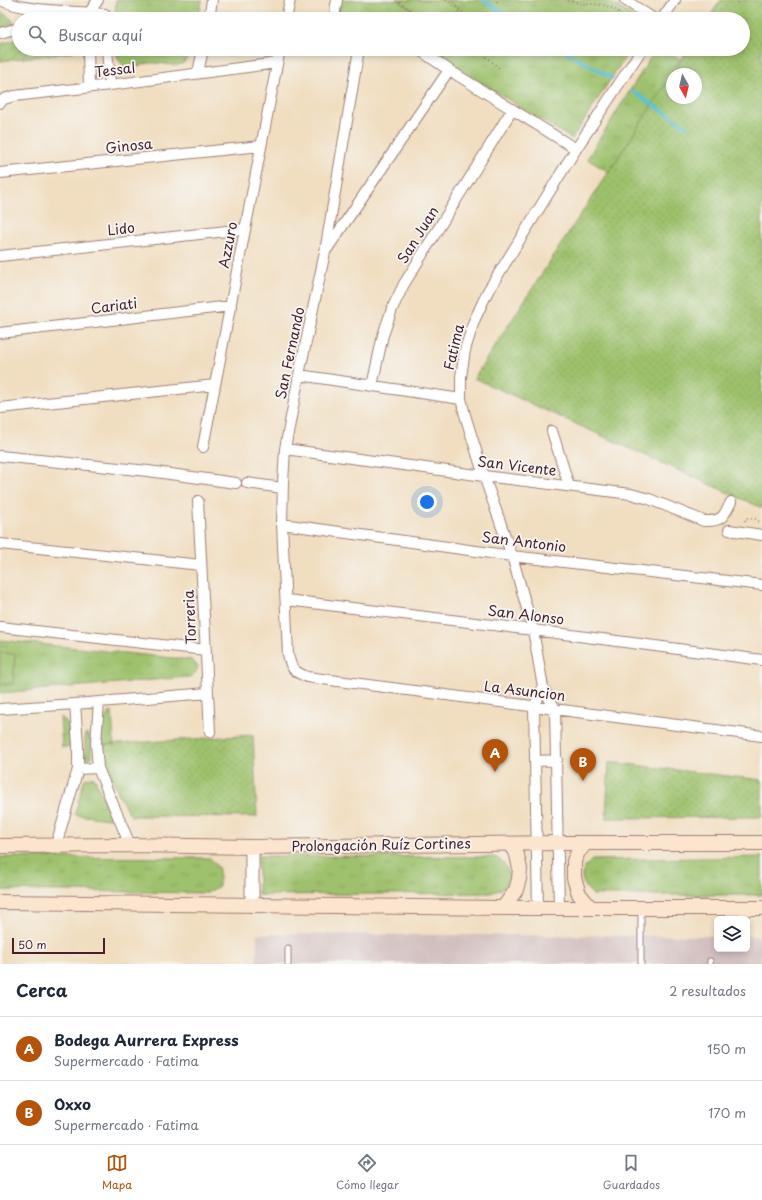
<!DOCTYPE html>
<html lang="es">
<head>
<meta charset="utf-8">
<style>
  :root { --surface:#fff; --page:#f6f6f7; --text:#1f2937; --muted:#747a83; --line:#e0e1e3; --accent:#b45309 }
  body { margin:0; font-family:"Playpen Sans",sans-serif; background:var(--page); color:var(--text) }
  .controls { position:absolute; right:12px; bottom:12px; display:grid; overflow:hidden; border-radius:6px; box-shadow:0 2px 6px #0003 }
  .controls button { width:36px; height:36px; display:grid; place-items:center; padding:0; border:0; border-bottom:1px solid var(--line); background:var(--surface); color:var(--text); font:20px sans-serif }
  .compass { position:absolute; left:666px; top:68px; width:36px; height:36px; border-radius:50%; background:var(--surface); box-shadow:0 2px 6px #0003; rotate:172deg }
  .scale { position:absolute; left:12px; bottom:10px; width:93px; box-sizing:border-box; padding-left:4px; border:2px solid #4a1f2b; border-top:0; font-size:11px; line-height:14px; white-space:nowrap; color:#4a1f2b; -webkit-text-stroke:3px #f6f6f2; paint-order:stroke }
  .you { position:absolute; left:427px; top:502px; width:14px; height:14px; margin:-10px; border:3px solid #fff; border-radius:50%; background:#1a73e8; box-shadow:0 0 0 6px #1a73e833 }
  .badge { display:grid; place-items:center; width:26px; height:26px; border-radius:50%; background:var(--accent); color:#fff; font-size:13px; font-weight:700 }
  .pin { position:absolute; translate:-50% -33px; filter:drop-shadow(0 1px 2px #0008) }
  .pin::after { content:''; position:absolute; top:21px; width:14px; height:12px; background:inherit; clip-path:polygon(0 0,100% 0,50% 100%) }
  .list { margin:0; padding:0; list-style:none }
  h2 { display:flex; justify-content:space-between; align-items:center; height:52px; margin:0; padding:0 16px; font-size:17px }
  h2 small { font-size:13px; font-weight:400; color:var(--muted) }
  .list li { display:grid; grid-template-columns:26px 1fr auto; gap:12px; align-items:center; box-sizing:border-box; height:64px; padding:0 16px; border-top:1px solid var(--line) }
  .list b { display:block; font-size:15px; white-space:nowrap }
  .list p { margin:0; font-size:13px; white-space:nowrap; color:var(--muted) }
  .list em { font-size:13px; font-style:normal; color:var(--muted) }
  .icon { flex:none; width:22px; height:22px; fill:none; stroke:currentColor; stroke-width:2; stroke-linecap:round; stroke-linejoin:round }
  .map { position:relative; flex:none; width:762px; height:964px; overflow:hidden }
  .search { position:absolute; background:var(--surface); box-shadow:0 2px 6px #0003; left:12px; right:12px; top:12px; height:44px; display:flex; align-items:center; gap:10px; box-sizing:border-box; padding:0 14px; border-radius:22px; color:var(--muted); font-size:15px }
  .sheet { height:180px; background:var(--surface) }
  nav { display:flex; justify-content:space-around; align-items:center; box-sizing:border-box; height:56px; border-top:1px solid var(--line); background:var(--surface); font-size:11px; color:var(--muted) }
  nav a { display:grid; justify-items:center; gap:2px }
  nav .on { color:var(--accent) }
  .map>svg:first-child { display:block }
  .industrial { fill:#d2bfbf }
  .grass { fill:url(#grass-dots); stroke:#74704c }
  .park { fill:url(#park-tufts); stroke:#74704c }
  .garden { fill:url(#garden-furrows); stroke:#74704c }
  .pitch { fill:#9dc16c; stroke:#74704c }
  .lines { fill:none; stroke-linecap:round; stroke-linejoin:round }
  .stream { stroke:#5bc1d8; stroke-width:3.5 }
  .service-casing { stroke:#9e7e76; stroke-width:7 }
  .minor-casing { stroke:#9e7e76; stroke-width:12 }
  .tertiary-casing { stroke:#9e7e76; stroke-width:15 }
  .secondary-casing { stroke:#9e7e76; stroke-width:16 }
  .path { stroke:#9e7e76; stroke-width:2; stroke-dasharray:1 3; stroke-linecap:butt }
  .service { stroke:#fff; stroke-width:5 }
  .minor { stroke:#fff; stroke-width:10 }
  .tertiary { stroke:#fff; stroke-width:13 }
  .secondary { stroke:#fbe5cf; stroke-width:14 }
  .labels { text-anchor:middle; stroke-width:3.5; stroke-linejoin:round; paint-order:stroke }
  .street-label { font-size:14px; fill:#4a1f2b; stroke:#f6f6f2 }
</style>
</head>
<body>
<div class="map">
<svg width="762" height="964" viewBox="0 0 762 964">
  <defs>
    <pattern id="grass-dots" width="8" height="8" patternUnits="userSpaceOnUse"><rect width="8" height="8" fill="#9dc16c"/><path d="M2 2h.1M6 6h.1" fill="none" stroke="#89a55e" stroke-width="1.8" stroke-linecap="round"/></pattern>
    <pattern id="park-tufts" width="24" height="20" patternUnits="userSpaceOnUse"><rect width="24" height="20" fill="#9dc16c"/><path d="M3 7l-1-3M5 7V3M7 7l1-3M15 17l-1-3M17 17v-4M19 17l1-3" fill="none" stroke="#89a55e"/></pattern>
    <pattern id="garden-furrows" width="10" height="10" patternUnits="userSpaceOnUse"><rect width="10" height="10" fill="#9dc16c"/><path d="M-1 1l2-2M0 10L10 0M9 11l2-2" fill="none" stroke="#89a55e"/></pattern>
  </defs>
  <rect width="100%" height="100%" fill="#f6f6f2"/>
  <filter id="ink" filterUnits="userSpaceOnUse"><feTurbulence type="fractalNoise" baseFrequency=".025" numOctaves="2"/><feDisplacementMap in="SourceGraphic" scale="8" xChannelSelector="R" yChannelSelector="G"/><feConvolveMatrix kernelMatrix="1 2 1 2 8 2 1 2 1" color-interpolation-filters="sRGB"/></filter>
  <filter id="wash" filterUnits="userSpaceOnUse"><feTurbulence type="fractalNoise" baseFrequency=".012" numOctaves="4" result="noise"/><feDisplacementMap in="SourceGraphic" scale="16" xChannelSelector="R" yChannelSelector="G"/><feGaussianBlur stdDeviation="0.9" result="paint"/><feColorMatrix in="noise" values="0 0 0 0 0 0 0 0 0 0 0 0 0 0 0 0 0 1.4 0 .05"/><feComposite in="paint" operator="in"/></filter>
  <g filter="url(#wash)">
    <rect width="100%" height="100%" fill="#f1dec1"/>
    <path class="industrial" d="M257,934L717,936V949H747V936H762V964H257Z"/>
    <path class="grass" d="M721,0H762V508L474,378L672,74V98H696V74H672L688,49H743V19H708Z
      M253,735L257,817L131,816C116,795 110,770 102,745Z
      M609,762L762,780V817L606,818Z"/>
    <path class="park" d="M116,0H202L200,11L197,19H115Z
      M340,0H606L638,19H338Z
      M116,49H191C189,55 187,62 181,64C174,67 164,63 156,63C146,62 138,66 129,69C120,63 117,60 116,49Z
      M431,49H630L572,139L448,62Z
      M656,49H665L681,60L609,172L587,159Z
      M0,640L192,660L198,667C196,672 195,675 189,677L0,693Z
      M112,711L114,744L102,745C101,733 100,719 112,711Z
      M60,717H61C71,724 70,737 71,747H62Z
      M85,734H87L90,736L92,757L88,760L85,758Z
      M92,777L95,779L109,814L110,818L108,819L77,815L75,814L84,780L87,778Z
      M258,856L495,857C504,862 507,867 510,877L503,888L491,893L258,895Z
      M0,857L210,858L219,869V886L207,893L0,890Z
      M762,857V895H593C580,881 577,874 592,860Z"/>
    <path class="garden" d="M0,12C7,15 11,17 14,24L0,28Z
      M69,15L72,19H39L42,18Z
      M19,39V49H70L73,52L0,61V44Z"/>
    <path class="pitch" d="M398,0H446L458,8L450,19H425Z
      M0,653L15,654L13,684H0Z"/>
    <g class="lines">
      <path class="stream" d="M483,0L513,19
        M560,49L612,78
        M632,91L687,127"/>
    </g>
  </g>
  <g filter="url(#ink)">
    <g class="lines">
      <defs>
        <path id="service" d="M288,964V948
          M641,964V909
          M710,964V961"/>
        <path id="minor" d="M0,0C32,13 70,10 105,14
          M625,0L654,19
          M89,17V13L98,0
          M28,19L29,9
          M209,19L212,0
          M286,19L290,0
          M335,19V11L337,0
          M662,19L675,0
          M0,33L19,28
          M88,49L89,87
          M107,49L110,85
          M359,49L325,252L299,375L285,449L283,483L282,524L288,654C291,669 293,671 307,677L762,736
          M418,49L449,70L576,149
          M198,73L203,49
          M0,103L4,99L14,96L110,85L277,63
          M0,173L261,146
          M327,249L449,70
          M0,256L245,229
          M0,333L231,306
          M299,375L461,399
          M372,386L383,335L392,309L404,284L512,110
          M0,408L215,385
          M552,431L569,486
          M203,447L280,49
          M285,449L484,476L631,494L649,499L704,521C722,522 724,516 731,502
          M0,456L148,471L236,483
          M247,483L282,488
          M198,501L210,732
          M282,524L512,556L762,585
          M729,530L762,535
          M0,544L201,565
          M287,600L533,630L762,660
          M0,627L206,650
          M99,702L96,743L98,768L130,845
          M0,709L75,704L208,693
          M536,761L557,760
          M78,769L98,768
          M56,845L78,769V745L75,704
          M538,908L534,707L543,687
          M559,908L555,709L543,687L533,630L512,556L484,476L465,415L461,399V377L465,350L474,321L488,291L576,149L642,49"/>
        <path id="tertiary" d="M252,847V905"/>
        <path id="secondary" d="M586,843L578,852L574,861V878L579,894L591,908
          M0,846L130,845L252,847L558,843H762
          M0,902L503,908H762
          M503,908L516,890L519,879L520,869L517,855L510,844"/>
      </defs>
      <use href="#service" class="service-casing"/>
      <use href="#minor" class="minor-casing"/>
      <use href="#tertiary" class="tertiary-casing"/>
      <use href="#secondary" class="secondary-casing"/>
      <path class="path" d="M396,0L424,19
        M446,0L462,11L463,19
        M568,0C572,1 575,2 578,3C591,5 618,2 622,19
        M497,2V0
        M472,49L487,57L500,69
        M444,53L448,49
        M745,521L746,518L755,519L761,523"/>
      <use href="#service" class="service"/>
      <use href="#minor" class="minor"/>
      <use href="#tertiary" class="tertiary"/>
      <use href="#secondary" class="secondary"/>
    </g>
  </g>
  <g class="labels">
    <g class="street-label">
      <text transform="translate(115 70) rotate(-7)" y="5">Tessal</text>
      <text transform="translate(129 146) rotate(-6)" y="5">Ginosa</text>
      <text transform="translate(121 229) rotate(-6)" y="5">Lido</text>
      <text transform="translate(418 235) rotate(-58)" y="5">San Juan</text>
      <text transform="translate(228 245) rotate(-79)" y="5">Azzuro</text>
      <text transform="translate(114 306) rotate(-7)" y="5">Cariati</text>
      <text transform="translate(454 347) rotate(-77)" y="5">Fatima</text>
      <text transform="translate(290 353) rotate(-78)" y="5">San Fernando</text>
      <text transform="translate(517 466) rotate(7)" y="5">San Vicente</text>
      <text transform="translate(524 542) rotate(7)" y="5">San Antonio</text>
      <text transform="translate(526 615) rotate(7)" y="5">San Alonso</text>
      <text transform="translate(190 617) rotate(-93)" y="5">Torreria</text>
      <text transform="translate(525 691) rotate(7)" y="5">La Asuncion</text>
      <text transform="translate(381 845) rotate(-1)" y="5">Prolongación Ruíz Cortines</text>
    </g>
  </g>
</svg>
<div class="controls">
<button><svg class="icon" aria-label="layers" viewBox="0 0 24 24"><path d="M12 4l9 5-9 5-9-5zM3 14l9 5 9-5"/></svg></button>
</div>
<svg class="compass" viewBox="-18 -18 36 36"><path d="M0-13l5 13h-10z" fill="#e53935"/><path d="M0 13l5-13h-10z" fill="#747a83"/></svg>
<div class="scale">50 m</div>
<div class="you"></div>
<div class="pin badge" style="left:495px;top:772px">A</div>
<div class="pin badge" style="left:583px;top:781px">B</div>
<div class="search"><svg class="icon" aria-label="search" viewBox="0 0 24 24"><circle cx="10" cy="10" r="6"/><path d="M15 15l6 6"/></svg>Buscar aquí</div>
</div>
<section class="sheet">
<h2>Cerca<small>2 resultados</small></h2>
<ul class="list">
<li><span class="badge">A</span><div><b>Bodega Aurrera Express</b><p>Supermercado · Fatima</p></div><em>150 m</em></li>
<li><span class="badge">B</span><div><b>Oxxo</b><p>Supermercado · Fatima</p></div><em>170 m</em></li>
</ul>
</section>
<nav>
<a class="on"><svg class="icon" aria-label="map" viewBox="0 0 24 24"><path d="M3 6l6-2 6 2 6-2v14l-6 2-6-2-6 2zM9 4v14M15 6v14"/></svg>Mapa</a>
<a><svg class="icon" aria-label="directions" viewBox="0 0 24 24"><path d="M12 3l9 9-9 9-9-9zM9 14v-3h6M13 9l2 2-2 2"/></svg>Cómo llegar</a>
<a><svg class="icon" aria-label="saved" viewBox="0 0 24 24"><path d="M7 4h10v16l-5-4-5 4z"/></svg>Guardados</a>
</nav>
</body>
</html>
